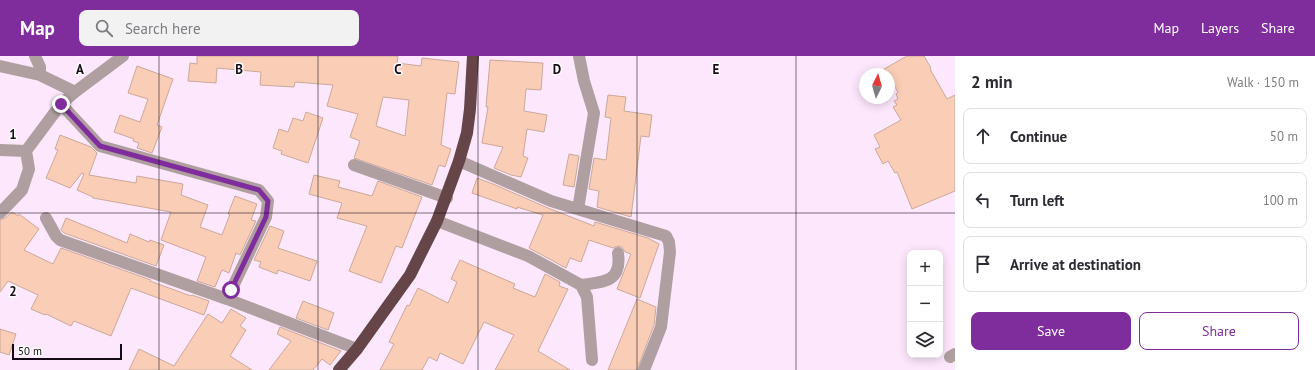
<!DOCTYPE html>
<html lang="en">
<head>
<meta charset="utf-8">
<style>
  :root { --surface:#fff; --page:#f2f2f3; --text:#2b2b33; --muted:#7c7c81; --line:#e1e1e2; --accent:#7f2c9c }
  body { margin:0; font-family:"PT Sans",sans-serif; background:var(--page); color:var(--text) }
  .controls { position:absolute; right:12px; bottom:12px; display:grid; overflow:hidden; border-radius:8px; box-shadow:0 2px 10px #0003 }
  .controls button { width:36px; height:36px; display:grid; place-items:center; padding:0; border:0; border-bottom:1px solid var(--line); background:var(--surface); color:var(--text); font:20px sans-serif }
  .compass { position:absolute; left:859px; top:12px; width:36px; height:36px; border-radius:50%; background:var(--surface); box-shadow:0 2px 10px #0003; rotate:5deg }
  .scale { position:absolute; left:12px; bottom:10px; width:110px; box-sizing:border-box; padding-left:4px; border:2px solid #140b14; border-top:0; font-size:11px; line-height:14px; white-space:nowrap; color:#140b14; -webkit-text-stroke:3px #fcfcfc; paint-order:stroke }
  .stop { position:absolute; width:12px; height:12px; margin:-9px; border:3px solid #7f2c9c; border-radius:50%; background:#fff }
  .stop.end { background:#7f2c9c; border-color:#fff; box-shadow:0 1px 4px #0008 }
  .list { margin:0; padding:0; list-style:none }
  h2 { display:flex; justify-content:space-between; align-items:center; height:52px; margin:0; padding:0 16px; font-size:17px }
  h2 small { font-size:13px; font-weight:400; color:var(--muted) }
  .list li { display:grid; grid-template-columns:26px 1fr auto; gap:12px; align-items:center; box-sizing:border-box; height:56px; margin:0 8px 8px; padding:0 8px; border:1px solid var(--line); border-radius:8px }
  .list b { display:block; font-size:15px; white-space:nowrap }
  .list em { font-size:13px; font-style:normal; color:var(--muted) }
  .actions { display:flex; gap:8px; padding:12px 16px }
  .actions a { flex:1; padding:9px 0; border:1px solid var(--accent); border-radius:8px; text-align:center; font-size:14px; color:var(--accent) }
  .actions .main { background:var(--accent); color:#fff }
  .icon { flex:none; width:22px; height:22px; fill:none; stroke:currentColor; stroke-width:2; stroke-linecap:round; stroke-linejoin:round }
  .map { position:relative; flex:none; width:955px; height:314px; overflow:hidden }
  header { display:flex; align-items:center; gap:24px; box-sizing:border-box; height:56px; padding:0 20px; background:var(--accent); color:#fff }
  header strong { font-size:19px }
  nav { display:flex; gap:22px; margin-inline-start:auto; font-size:14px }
  .search { width:280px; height:36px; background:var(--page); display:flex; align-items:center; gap:10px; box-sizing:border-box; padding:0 14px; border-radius:8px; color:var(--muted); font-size:15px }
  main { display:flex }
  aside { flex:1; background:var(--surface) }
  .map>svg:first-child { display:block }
  .building { fill:#facdb7; stroke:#caa999; fill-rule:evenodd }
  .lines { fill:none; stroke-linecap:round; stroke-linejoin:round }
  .street { stroke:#b09fa0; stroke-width:12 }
  .highway { stroke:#664549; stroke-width:12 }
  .route { stroke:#7f2c9c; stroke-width:5 }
  .grid { fill:none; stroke:#140b14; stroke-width:1; stroke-opacity:0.55 }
  .grid-label { font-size:13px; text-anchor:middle; font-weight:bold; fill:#140b14; stroke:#fcfcfc; stroke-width:3; stroke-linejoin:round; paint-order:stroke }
</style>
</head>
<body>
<header>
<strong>Map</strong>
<div class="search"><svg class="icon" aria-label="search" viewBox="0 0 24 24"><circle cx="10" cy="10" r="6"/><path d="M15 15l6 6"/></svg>Search here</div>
<nav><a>Map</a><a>Layers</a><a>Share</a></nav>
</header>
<main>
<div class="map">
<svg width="955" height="314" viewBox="0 0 955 314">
  <rect width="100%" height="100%" fill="#fde7fc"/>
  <path class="building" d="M197,0H398L397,7L421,10L422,2L459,6L455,38L447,37L441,89L451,93L445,111L439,109L432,129L354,102L360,85L350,81L358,58L327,50L333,29L295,26L294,31L260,29L261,16L217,12L216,27L188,25L190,7L197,8ZM383,41L409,44L405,80L376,70Z
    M907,0H924L931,12L930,13L947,43L955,39V135L912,153L897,116L895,117L888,105L883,108L875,93L880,91L874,79L901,64L893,51L897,49L894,45L898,43L896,38L898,36L889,21V18H887L884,13Z
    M490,4L543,7L541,34L526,33L524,55L547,59L544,76L527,73L523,100L528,102L521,121L511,119L494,112L503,91L482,87L488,51H486Z
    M137,10L173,23L157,69L162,71L152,97L137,92L139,87L133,85L134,83L114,76L120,59L140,66L148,43L128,37Z
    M608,39L626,41L624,55L652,59L649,81L641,80L631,161L597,151L599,135L589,133L594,102L606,104L611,62L605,61Z
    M306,56L323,62L308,107L281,98L282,95L273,92L279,73L288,76L293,62L303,65Z
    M60,79L91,91L97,97L89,119L136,127L137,120L183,128L181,139L208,149L200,171L222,179L230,158H228L235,140L257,148L251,164L256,165L240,199L236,197L229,217L222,214L215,231L197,225L206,201L161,184L171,156L93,142V141L77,134L84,118L82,117L70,132L46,122L58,94L55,93Z
    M569,98L579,100L574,131L563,129Z
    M314,119L340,125L338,131L372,140L378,125L422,141L402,192L396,190L381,227L349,215L367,170L337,162L342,147L309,138Z
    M477,122L493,128L548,152L594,170L595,166L648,182L659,188L640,242L617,233L631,198L625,196L622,191L617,190L613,192L589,184L581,206L570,202L566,212L529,192L543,159L517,151V153L472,137Z
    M12,156L18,160L19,158L39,173L24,194L53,208L61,192L151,224L150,225L191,240L192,239L209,245L204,259L131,232L111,280L74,265L71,270L46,258L45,259L31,253L38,239L8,225L0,236V164L5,162Z
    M66,162L127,187L130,178L149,186L150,184L164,189L156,210L64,177L61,174Z
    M270,170L284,175L278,192L317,205L310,225L278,214L277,218L259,211L261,206L254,204Z
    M460,204L515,228L513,232L535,241L545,218L560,226L559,230L568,233L538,295L570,314H495L514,279L484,266L463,308L440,297L437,305L429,301L422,314H380L394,288L389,286L407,249L409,250L418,232L448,247L457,226L451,223Z
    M637,243L656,251L654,269L637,314H608Z
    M303,245L334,257L328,274L296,262Z
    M231,253L246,262L240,270L246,274L230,300L252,314H129L139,293L174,310L208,258L222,267Z
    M280,271L341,295L330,309L322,303L313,314H269L291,285L277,278Z
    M0,273L16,278L9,299L0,296Z"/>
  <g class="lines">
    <path class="street" d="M35,0L40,11V19
      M0,10L40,19L75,36
      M61,48L100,90L259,134L268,145L266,161L227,243
      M0,94L26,95
      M459,105L551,145L666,180L669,186L670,196L661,271L644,314
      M354,109L447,142
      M578,153L594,57L584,25L579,0
      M0,157L22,134L29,113L26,95L61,48L75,36L123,0
      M46,162L56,180L60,184L227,243L357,293
      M437,165L528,200L581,229L587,241L592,304
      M581,229C604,226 622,226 618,197
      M950,301L955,298"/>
    <path class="highway" d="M339,314L357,293L410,219L437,165L459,105L467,77L470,53L473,0"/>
  </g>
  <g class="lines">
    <path class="route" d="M61,48L100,90L259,134L268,145L266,161L231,234"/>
  </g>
  <path class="grid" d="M159,0V314M318,0V314M478,0V314M637,0V314M796,0V314M0,157H955"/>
  <g class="grid-label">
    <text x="80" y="18">A</text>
    <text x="239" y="18">B</text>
    <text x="398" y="18">C</text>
    <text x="557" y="18">D</text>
    <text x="716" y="18">E</text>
    <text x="13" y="83">1</text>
    <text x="13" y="240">2</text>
  </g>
</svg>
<div class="controls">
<button>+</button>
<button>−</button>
<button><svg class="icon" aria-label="layers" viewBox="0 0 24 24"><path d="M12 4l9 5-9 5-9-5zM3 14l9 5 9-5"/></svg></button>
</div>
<svg class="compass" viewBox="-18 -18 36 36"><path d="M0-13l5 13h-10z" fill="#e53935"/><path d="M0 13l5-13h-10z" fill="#7c7c81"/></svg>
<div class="scale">50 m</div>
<div class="stop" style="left:231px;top:234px"></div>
<div class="stop end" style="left:61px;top:48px"></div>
</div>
<aside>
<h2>2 min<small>Walk · 150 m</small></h2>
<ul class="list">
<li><svg class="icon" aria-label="ahead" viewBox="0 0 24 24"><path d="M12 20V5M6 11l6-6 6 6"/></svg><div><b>Continue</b></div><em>50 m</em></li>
<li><svg class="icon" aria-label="left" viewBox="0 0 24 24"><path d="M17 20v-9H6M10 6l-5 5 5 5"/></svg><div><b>Turn left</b></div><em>100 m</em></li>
<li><svg class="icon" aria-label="arrive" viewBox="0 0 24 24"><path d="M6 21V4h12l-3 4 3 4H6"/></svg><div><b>Arrive at destination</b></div></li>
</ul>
<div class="actions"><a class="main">Save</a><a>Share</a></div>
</aside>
</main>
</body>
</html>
